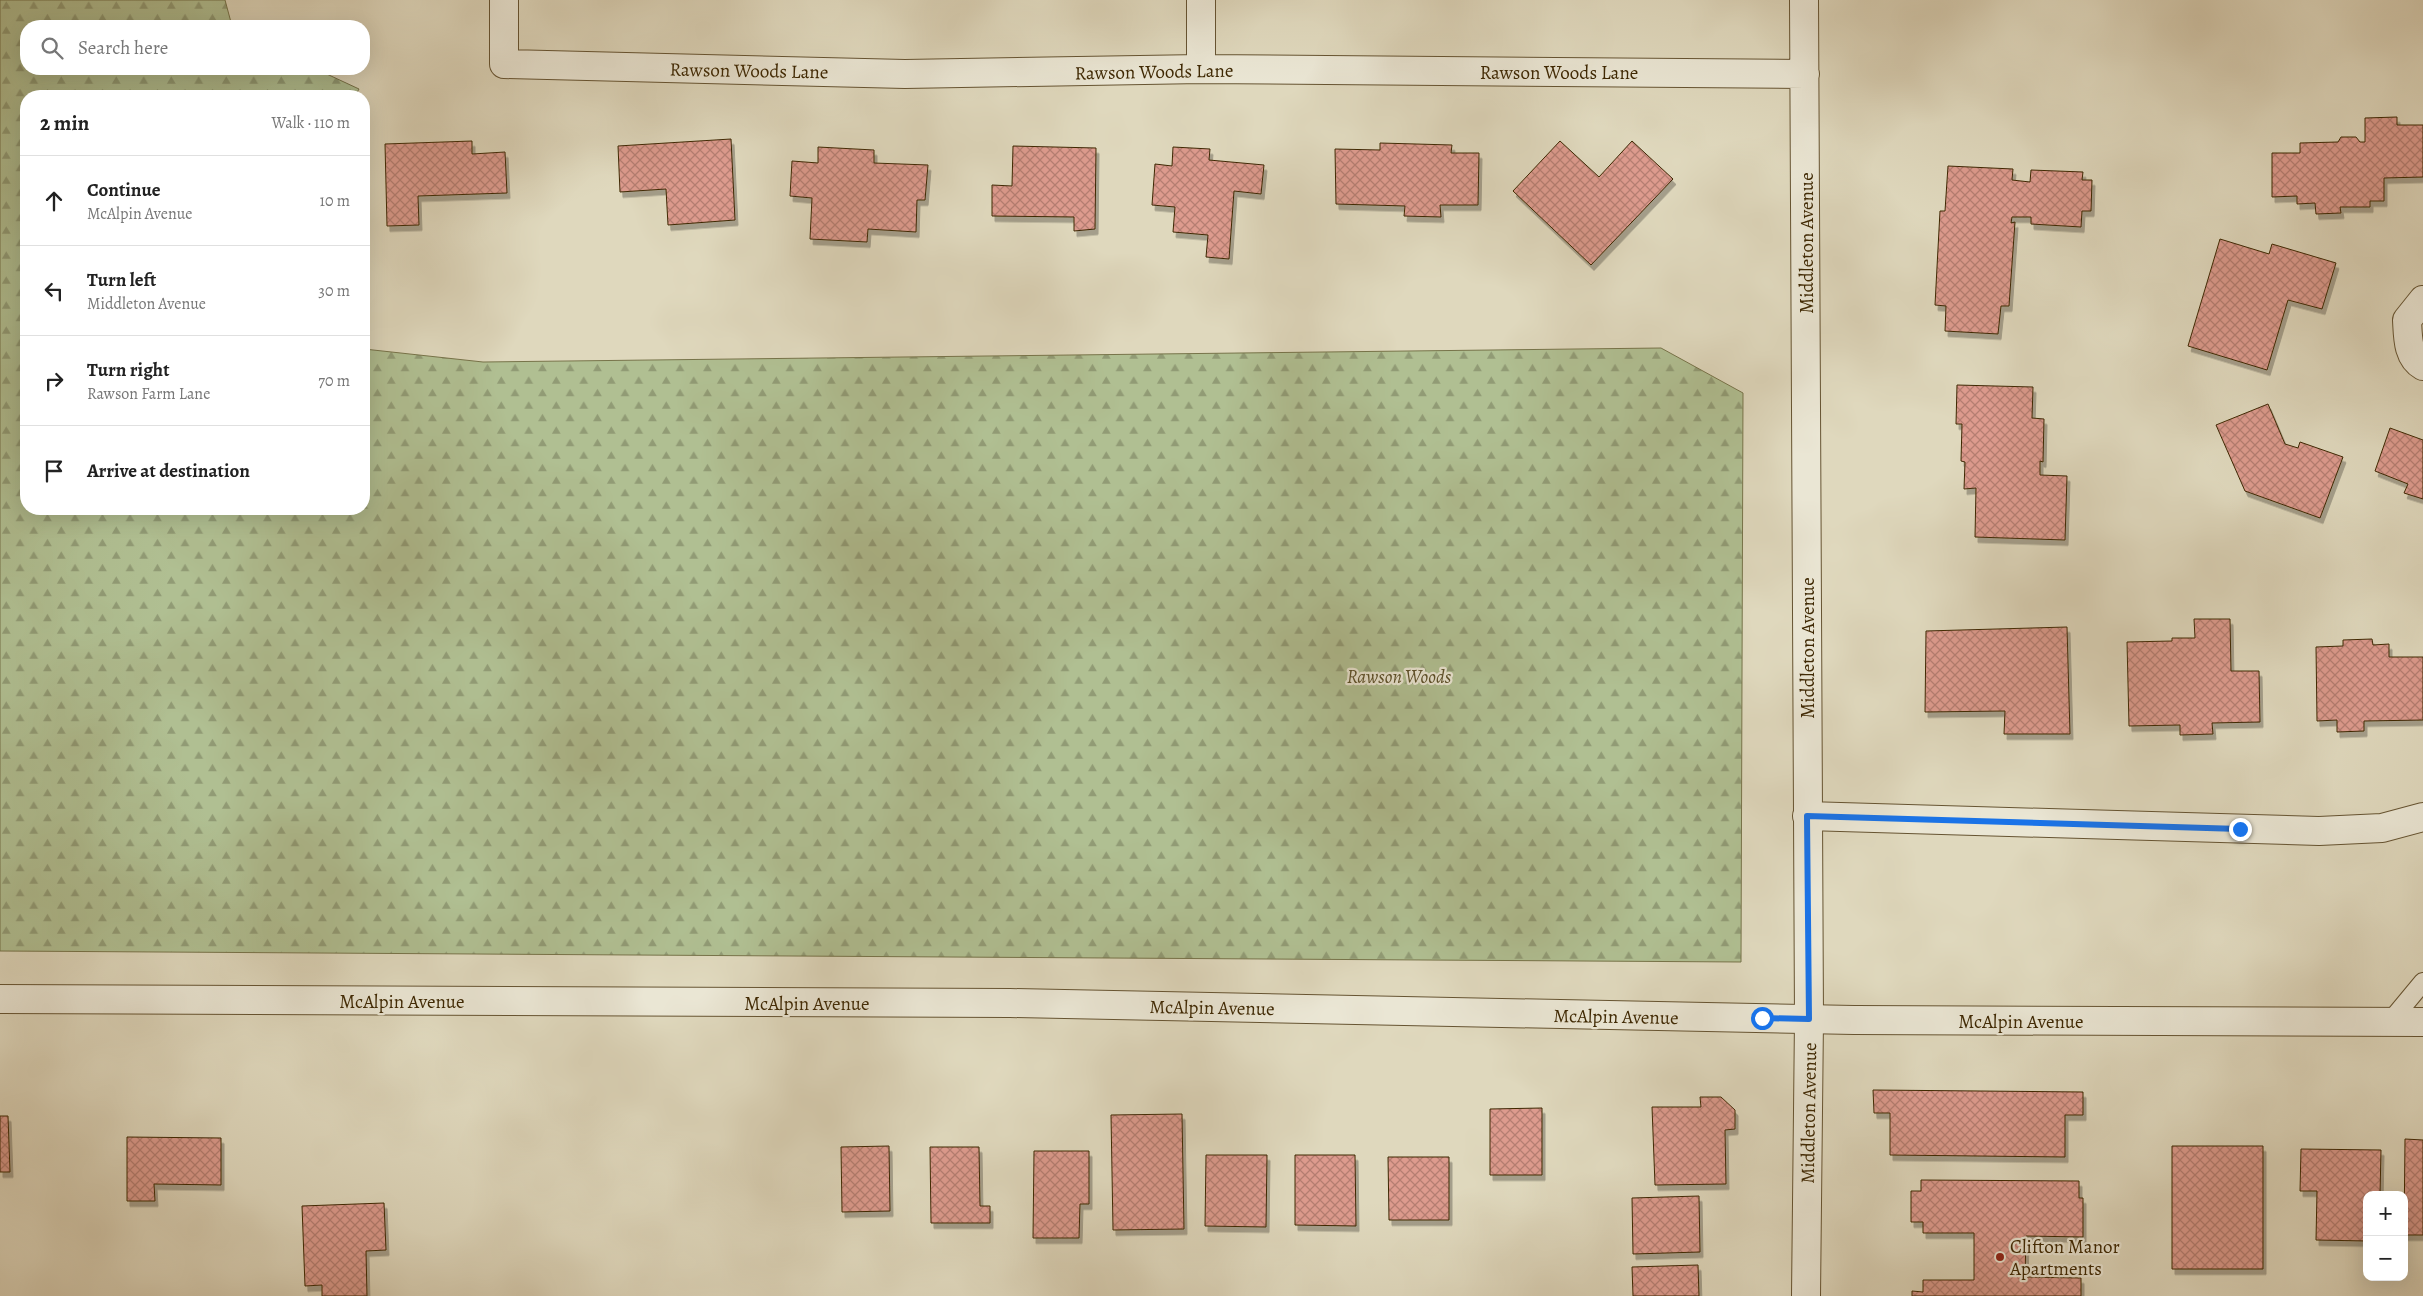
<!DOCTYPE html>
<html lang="en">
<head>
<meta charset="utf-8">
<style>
  :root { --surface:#fff; --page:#f6f6f6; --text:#222; --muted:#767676; --line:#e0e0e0 }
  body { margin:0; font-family:Alegreya,serif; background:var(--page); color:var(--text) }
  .controls { position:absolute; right:15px; bottom:15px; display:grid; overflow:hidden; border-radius:10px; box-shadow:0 5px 20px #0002 }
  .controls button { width:45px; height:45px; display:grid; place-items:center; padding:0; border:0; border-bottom:1px solid var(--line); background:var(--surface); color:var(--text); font:25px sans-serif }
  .stop { position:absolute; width:15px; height:15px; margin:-11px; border:4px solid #1a73e8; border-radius:50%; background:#fff }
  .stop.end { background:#1a73e8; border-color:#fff; box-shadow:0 1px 5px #0008 }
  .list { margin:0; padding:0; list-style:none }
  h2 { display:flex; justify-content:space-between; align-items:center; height:65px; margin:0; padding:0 20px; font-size:21px }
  h2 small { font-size:16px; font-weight:400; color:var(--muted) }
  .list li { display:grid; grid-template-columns:32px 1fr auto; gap:15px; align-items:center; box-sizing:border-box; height:90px; padding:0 20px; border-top:1px solid var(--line) }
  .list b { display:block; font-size:19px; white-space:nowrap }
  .list p { margin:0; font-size:16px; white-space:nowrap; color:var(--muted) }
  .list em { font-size:16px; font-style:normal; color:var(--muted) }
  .icon { flex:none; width:28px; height:28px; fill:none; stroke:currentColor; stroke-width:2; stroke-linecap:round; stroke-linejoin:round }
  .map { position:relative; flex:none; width:2423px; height:1296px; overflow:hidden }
  .search { position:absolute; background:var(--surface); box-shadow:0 5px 20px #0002; left:20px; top:20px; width:350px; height:55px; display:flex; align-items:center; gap:12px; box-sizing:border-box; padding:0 18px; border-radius:20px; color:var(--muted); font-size:19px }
  .panel { position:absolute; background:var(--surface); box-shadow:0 5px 20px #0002; left:20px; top:90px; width:350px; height:425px; border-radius:20px }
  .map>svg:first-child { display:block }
  .forest { fill:url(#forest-firs); stroke:#77744a }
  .building { fill:url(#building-cross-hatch); stroke:#3e2803; filter:url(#shadow) }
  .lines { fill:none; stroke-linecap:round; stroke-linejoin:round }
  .service-casing { stroke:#665432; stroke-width:20 }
  .minor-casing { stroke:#665432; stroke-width:30 }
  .tertiary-casing { stroke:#665432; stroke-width:30 }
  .service { stroke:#eae6d4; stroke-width:18 }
  .minor { stroke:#eae6d4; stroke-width:28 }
  .tertiary { stroke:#eae6d4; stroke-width:28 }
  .route { stroke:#1a73e8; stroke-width:6 }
  .poi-dot { fill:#8f2418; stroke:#eae6d4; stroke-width:2 }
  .labels { text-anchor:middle; stroke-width:4.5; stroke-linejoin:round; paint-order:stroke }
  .street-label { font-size:19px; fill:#3e2803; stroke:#eae6d4 }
  .park-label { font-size:19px; font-style:italic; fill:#5a4e27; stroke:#eae6d4 }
  .poi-label { font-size:19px; fill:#3e2803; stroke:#eae6d4; text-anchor:start }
</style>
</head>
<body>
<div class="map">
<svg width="2423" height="1296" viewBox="0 0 2423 1296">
  <defs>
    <pattern id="forest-firs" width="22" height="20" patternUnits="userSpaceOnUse" patternTransform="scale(1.25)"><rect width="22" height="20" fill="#b0bf92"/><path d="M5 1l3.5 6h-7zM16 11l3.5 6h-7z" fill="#919b75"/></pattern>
    <pattern id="building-cross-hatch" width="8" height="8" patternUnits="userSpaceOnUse" patternTransform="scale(1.25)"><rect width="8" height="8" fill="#dd9b8e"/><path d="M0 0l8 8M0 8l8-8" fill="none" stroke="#b57e72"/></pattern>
    <filter id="shadow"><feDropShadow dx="3" dy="5.5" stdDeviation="0" flood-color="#0004"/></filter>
  </defs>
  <rect width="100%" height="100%" fill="#dfd8bd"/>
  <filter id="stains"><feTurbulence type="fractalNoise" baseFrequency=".004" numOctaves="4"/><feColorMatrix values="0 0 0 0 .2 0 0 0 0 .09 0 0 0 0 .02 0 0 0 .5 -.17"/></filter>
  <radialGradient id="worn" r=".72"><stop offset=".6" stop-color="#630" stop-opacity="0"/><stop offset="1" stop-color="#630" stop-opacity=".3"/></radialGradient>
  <path class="forest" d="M0,0H225L232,26H26V69H316L359,89L355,96H26V509H364V349L483,362L1661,348L1743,393L1741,962L0,951Z"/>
  <path class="building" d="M2397,117V125H2423V177L2384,178V201H2370V207H2340L2341,213L2316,214L2315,203L2297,204V196L2272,197V153H2300V143L2338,142L2341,137H2356L2360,142H2365V118Z
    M731,139L735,220L668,225L666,189L620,192L618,146Z
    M472,141V154L505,152L507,193L418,196L419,225L387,226L385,144Z
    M1560,141L1599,177L1632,141L1673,179L1591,265L1513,191Z
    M1380,143L1452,145L1451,153H1479L1478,205H1440L1441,217L1404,216L1405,206L1336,204L1335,149L1380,150Z
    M1013,146L1096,148L1095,229L1074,231V217L992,216V185L1012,186Z
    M818,147L874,150V163L928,165L925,200H917L916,232L868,229L867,242L810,239L812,198L790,196L792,161L818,163Z
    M1173,147L1210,149L1209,160L1264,165L1261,194L1234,191L1229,259L1206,257L1208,235L1173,232L1175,207L1152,205L1155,164L1172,166Z
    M1948,166L2013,169L2012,180L2030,182L2031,170L2083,172L2082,180H2092L2091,211H2082L2081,227L2031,224V217H2012L2011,223L2015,222L2009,306H2001L1998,334L1945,331L1946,306L1935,305L1940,211H1945Z
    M2220,239L2269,254L2272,244L2336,263L2322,309L2288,300L2267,370L2188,346Z
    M1957,385L2033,387L2032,418L2044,419L2043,462L2040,461V475L2067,476L2065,540L1975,537L1976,488L1964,489L1965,462L1961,461L1962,424H1956Z
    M2268,404L2285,444L2298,448L2300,442L2343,457L2320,518L2245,491L2216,425Z
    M2390,428L2423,440V499L2404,493L2408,484L2375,471Z
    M2194,619H2230L2231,671H2259L2260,722L2212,723L2213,734L2180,735V725L2129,726L2127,642L2172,641V638H2195Z
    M2067,627L2070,734H2004L2005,711L1925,712L1926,631Z
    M2372,639L2373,645L2389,644V657H2423V720L2364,721V731L2337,732V720L2317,721L2316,647L2343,646V640Z
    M1873,1090L2083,1092V1115H2065V1157L1890,1155V1113H1874Z
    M1700,1097H1721L1735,1110V1129L1725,1130L1726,1184L1655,1185L1652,1107H1701Z
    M1542,1108V1175H1490V1109Z
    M1182,1114L1184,1229L1113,1230L1111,1115Z
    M0,1116H8L10,1172H0Z
    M127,1137L221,1138V1185L154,1184L155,1201H127Z
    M2405,1139L2423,1140V1235H2404Z
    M889,1146L890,1211L842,1212L841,1147Z
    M2172,1146H2263V1269H2172Z
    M930,1147H979L980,1206H990V1223H931Z
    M2301,1149L2381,1150L2380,1195H2367V1241L2316,1240L2317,1191H2300Z
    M1034,1151H1089V1204H1080L1079,1238H1033Z
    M1206,1155H1267L1266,1227L1205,1226Z
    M1295,1155H1355L1356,1226L1295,1225Z
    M1388,1157H1449V1220H1389Z
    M1921,1180L2079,1181V1198H2083V1237L2026,1236L2025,1277L2081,1278V1296H1912V1291L1923,1292V1280H1974V1233H1923V1222H1911V1191H1921Z
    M1699,1196L1700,1252L1633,1254L1632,1198Z
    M384,1203L386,1250L366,1251L367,1296H322V1285L305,1286L302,1206Z
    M1698,1265L1699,1296H1633L1632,1267Z"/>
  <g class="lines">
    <defs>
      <path id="service" d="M2389,1023L2423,982"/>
      <path id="minor" d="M504,0V64L905,74L1201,69L1805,74
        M1201,0V69
        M1804,0L1809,1019L1806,1296
        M2423,300L2407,320C2408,336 2407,357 2423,366
        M1807,816L2319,831L2382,828L2423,817"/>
      <path id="tertiary" d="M0,999L1010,1003L1854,1020L2423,1022"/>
    </defs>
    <use href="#service" class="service-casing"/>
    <use href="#minor" class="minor-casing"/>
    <use href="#tertiary" class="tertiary-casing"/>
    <use href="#service" class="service"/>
    <use href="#minor" class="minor"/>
    <use href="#tertiary" class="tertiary"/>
  </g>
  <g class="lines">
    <path class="route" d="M1762,1018L1809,1019L1807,816L2240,829"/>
  </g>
  <circle class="poi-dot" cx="2000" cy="1257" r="5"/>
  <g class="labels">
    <g class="street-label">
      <text transform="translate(749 70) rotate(1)" y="7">Rawson Woods Lane</text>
      <text transform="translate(1154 71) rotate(-1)" y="7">Rawson Woods Lane</text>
      <text x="1559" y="79">Rawson Woods Lane</text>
      <text transform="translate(1806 243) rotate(-90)" y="7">Middleton Avenue</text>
      <text transform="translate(1807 648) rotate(-90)" y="7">Middleton Avenue</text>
      <text x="402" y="1008">McAlpin Avenue</text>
      <text x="807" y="1010">McAlpin Avenue</text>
      <text transform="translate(1212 1007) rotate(1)" y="7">McAlpin Avenue</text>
      <text transform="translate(1616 1016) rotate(1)" y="7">McAlpin Avenue</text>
      <text x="2021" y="1028">McAlpin Avenue</text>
      <text transform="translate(1808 1113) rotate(-89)" y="7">Middleton Avenue</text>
    </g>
    <g class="park-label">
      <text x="1399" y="683">Rawson Woods</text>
    </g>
    <g class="poi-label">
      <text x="2010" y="1253">Clifton Manor<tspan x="2010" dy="22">Apartments</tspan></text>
    </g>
  </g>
  <rect width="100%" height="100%" filter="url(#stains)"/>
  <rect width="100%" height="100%" fill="url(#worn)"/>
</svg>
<div class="controls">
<button>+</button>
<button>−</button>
</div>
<div class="stop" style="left:1762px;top:1018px"></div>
<div class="stop end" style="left:2240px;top:829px"></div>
<div class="search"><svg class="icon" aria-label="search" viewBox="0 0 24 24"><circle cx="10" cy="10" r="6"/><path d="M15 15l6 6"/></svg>Search here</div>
<section class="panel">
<h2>2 min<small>Walk · 110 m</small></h2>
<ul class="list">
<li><svg class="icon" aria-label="ahead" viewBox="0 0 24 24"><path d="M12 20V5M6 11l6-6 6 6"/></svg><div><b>Continue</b><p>McAlpin Avenue</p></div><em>10 m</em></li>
<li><svg class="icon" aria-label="left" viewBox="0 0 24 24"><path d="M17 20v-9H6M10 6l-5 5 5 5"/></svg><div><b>Turn left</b><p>Middleton Avenue</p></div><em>30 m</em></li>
<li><svg class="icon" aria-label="right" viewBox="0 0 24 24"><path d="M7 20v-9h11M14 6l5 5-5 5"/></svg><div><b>Turn right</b><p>Rawson Farm Lane</p></div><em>70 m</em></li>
<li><svg class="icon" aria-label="arrive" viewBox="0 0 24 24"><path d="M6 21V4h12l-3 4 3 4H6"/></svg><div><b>Arrive at destination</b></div></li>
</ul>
</section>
</div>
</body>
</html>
